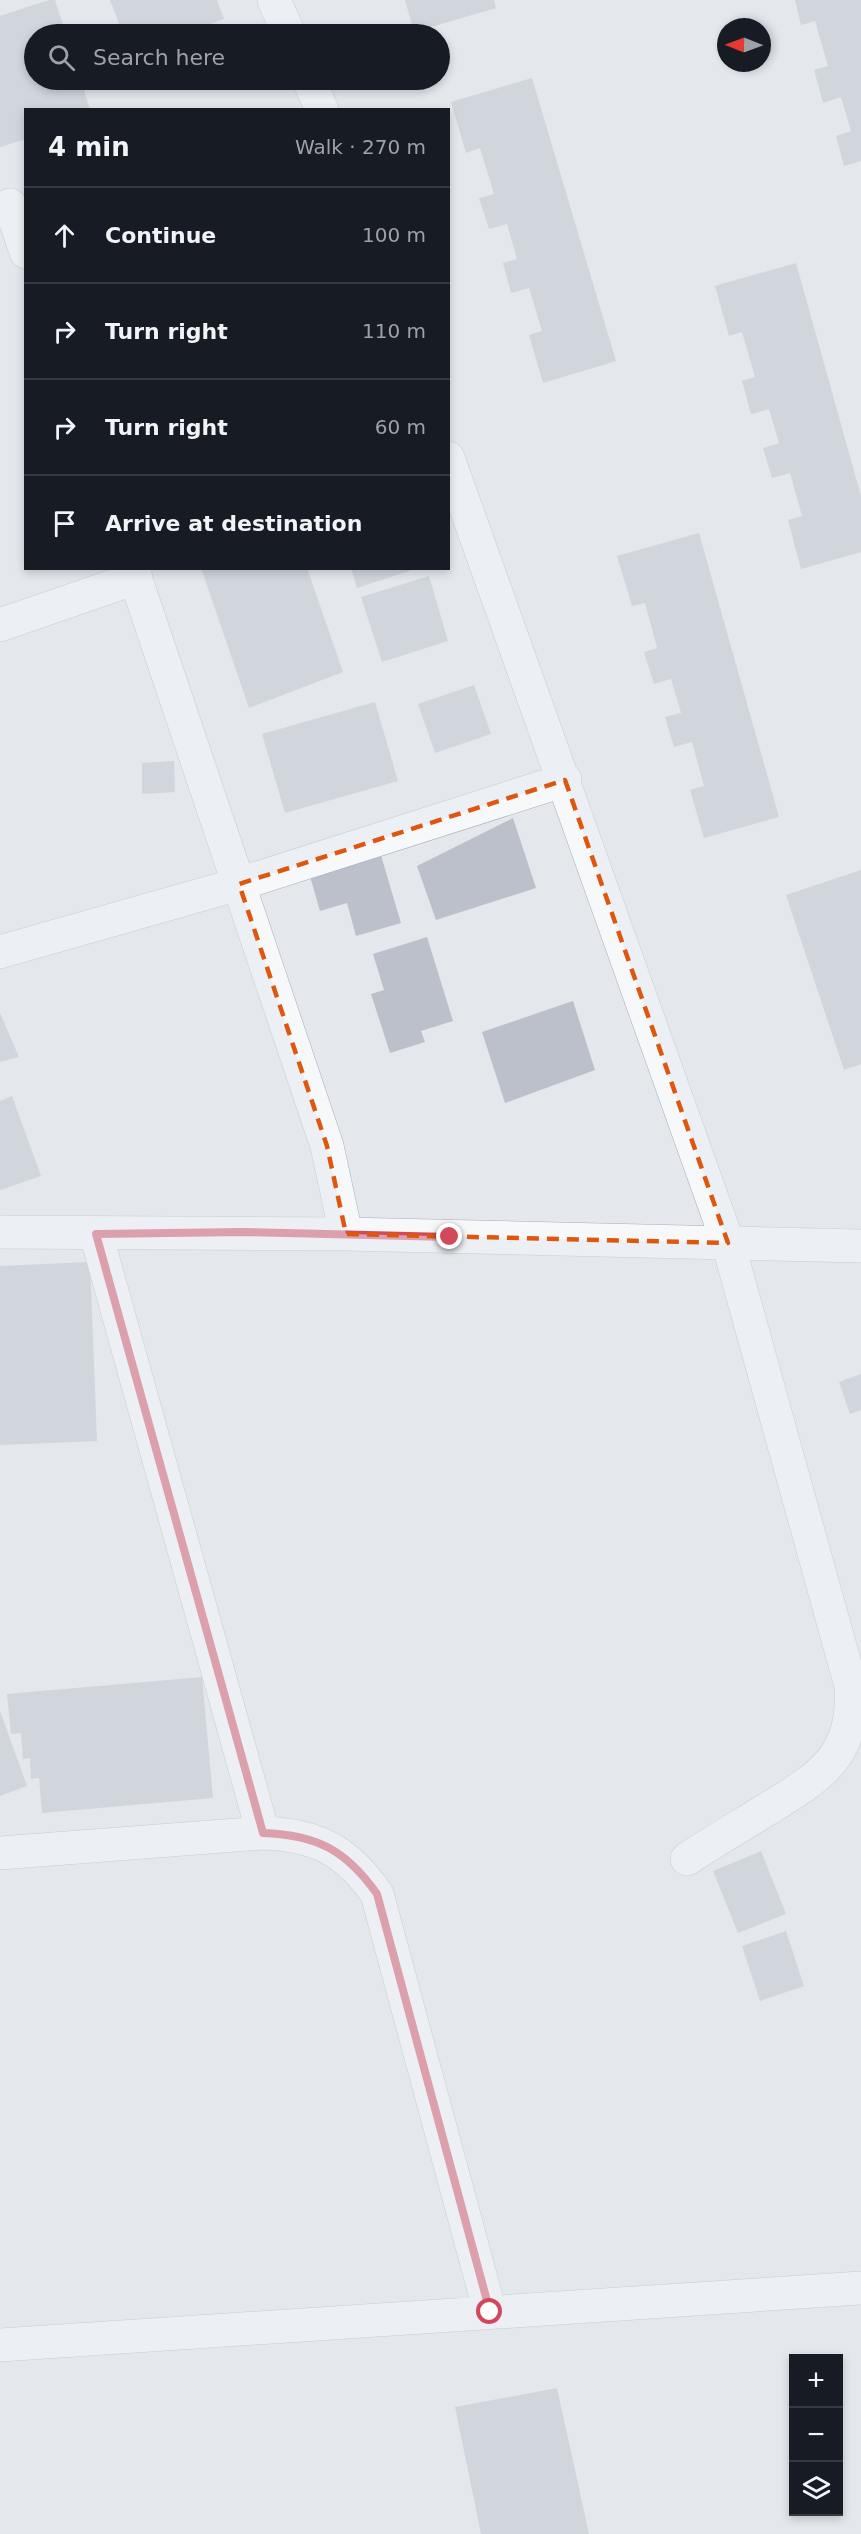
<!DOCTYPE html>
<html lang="en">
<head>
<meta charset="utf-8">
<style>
  :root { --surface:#171b24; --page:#242831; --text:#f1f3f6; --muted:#9ea1a6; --line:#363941 }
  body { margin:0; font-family:"DejaVu Sans",sans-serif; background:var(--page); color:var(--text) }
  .controls { position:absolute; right:18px; bottom:18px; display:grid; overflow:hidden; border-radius:0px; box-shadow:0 3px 9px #0003 }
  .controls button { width:54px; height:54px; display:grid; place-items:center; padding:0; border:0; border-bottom:2px solid var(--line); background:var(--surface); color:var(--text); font:30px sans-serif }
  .compass { position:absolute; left:717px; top:18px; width:54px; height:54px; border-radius:50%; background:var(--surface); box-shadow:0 3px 9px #0003; rotate:271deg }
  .stop { position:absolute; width:18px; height:18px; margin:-14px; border:4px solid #d1495b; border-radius:50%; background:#fff }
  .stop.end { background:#d1495b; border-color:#fff; box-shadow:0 2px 6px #0008 }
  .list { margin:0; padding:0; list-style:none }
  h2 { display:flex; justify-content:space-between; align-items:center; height:78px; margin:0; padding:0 24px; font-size:26px }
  h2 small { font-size:20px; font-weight:400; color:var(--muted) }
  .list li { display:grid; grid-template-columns:39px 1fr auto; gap:18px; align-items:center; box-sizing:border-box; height:96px; padding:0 24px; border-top:2px solid var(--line) }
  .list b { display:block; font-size:22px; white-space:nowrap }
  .list em { font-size:20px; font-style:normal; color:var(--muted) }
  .icon { flex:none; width:33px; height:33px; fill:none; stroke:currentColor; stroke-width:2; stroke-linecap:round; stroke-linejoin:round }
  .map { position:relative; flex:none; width:861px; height:2534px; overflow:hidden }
  .search { position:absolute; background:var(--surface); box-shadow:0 3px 9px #0003; left:24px; top:24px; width:426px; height:66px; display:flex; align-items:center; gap:15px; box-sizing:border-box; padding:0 21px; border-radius:33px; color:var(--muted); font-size:22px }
  .panel { position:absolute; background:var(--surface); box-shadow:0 3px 9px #0003; left:24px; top:108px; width:426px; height:462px; border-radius:0px }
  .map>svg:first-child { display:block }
  .building { fill:#bbc0ca }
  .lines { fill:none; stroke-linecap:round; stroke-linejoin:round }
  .minor-casing { stroke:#a9aeb7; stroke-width:34 }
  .minor { stroke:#f7f8fa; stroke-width:33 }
  .route { stroke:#d1495b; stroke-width:8 }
  .marked { fill:none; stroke:#df570f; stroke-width:4.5; stroke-dasharray:12 8; stroke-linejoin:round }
</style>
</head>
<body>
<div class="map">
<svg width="861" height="2534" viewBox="0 0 861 2534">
  <rect width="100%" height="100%" fill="#e4e7ec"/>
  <path class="building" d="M49,0H55L66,34H34V80H81L90,110H26V139L0,147V16Z
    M110,0H217L224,19L184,34H123Z
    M405,0H494L496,8L414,32Z
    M795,0H861V161L844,166L836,136L851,131L841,97L823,103L814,70L828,66L815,21L801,25Z
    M532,78L616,361L543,383L529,335L542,331L529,288L511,293L503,263L517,259L507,224L489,229L479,198L494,194L480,148L466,153L451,102Z
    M796,263L861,496V552L801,569L788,520L802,516L790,473L772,478L763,448L779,443L769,409L751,414L742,381L755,377L742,332L729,336L715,286Z
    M699,533L779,817L704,838L690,790L704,786L692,742L674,747L665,717L681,713L671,679L654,684L644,652L657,648L645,603L632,606L617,556Z
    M201,568H307L343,672L249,708Z
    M351,568H415V569L357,588Z
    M429,576L448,641L382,662L361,597Z
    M474,685L491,734L435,753L418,704Z
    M375,702L398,781L285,813L262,734Z
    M174,761L175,792L142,794V763Z
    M513,818L536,888L436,920L417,866Z
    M380,852L401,923L356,936L347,903L320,911L309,873Z
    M861,870V1064L844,1070L786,895Z
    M427,937L453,1021L421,1031L425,1042L390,1053L371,994L384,990L373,954Z
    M573,1001L595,1070L505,1103L482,1032Z
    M0,1013L19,1057L0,1062Z
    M12,1096L41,1176L0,1190V1101Z
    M90,1262L97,1441L0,1445V1266Z
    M861,1374V1410L850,1414L839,1382Z
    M202,1677L213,1798L42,1813L39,1778L31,1779L30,1758L23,1759L21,1733L11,1734L7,1694Z
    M0,1711L27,1786L0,1796Z
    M761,1851L786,1914L738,1933L713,1871Z
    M786,1931L804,1986L760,2001L742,1946Z
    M557,2388L589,2534H481L455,2407Z"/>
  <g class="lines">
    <defs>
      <path id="minor" d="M274,0L289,34
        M309,80L322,110
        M10,205L26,252
        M448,458L728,1243L861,1246
        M0,625L136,578
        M0,952L239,884L565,780
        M0,1232L346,1234L327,1146L132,568
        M346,1234L728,1243L851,1686C855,1757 821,1776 766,1810C740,1826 713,1842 687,1859
        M263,1833C317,1835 346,1850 377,1894L490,2312
        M0,1853L263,1833L96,1234
        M0,2345L861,2288"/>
    </defs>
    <use href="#minor" class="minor-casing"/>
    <use href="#minor" class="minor"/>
  </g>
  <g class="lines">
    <path class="route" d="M450,1237L242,1232L96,1234L263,1833C317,1835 346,1850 377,1894L490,2312"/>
  </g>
  <path d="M0 0H861V2534H0ZM565,780L728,1243L346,1234L327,1146L239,884Z" fill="#e4e7ec" fill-opacity=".55" fill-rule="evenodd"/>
  <path class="marked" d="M565,780L728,1243L346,1234L327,1146L239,884Z"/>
</svg>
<div class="controls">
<button>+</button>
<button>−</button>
<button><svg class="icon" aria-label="layers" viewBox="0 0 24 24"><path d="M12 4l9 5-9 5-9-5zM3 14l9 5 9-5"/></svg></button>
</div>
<svg class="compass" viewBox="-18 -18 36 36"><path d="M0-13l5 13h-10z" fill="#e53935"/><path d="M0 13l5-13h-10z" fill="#9ea1a6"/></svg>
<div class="stop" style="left:490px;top:2312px"></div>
<div class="stop end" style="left:450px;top:1237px"></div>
<div class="search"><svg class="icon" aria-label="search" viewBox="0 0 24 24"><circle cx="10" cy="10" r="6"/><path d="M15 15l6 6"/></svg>Search here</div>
<section class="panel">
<h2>4 min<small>Walk · 270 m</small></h2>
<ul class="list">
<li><svg class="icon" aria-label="ahead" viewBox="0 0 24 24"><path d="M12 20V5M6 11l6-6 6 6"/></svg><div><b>Continue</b></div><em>100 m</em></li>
<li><svg class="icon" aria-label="right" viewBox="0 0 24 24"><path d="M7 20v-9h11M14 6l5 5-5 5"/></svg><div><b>Turn right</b></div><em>110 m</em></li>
<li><svg class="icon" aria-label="right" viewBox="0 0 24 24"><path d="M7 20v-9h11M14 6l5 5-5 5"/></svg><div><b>Turn right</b></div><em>60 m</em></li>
<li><svg class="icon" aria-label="arrive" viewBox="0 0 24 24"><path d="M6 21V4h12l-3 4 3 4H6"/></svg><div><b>Arrive at destination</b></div></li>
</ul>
</section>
</div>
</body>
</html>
